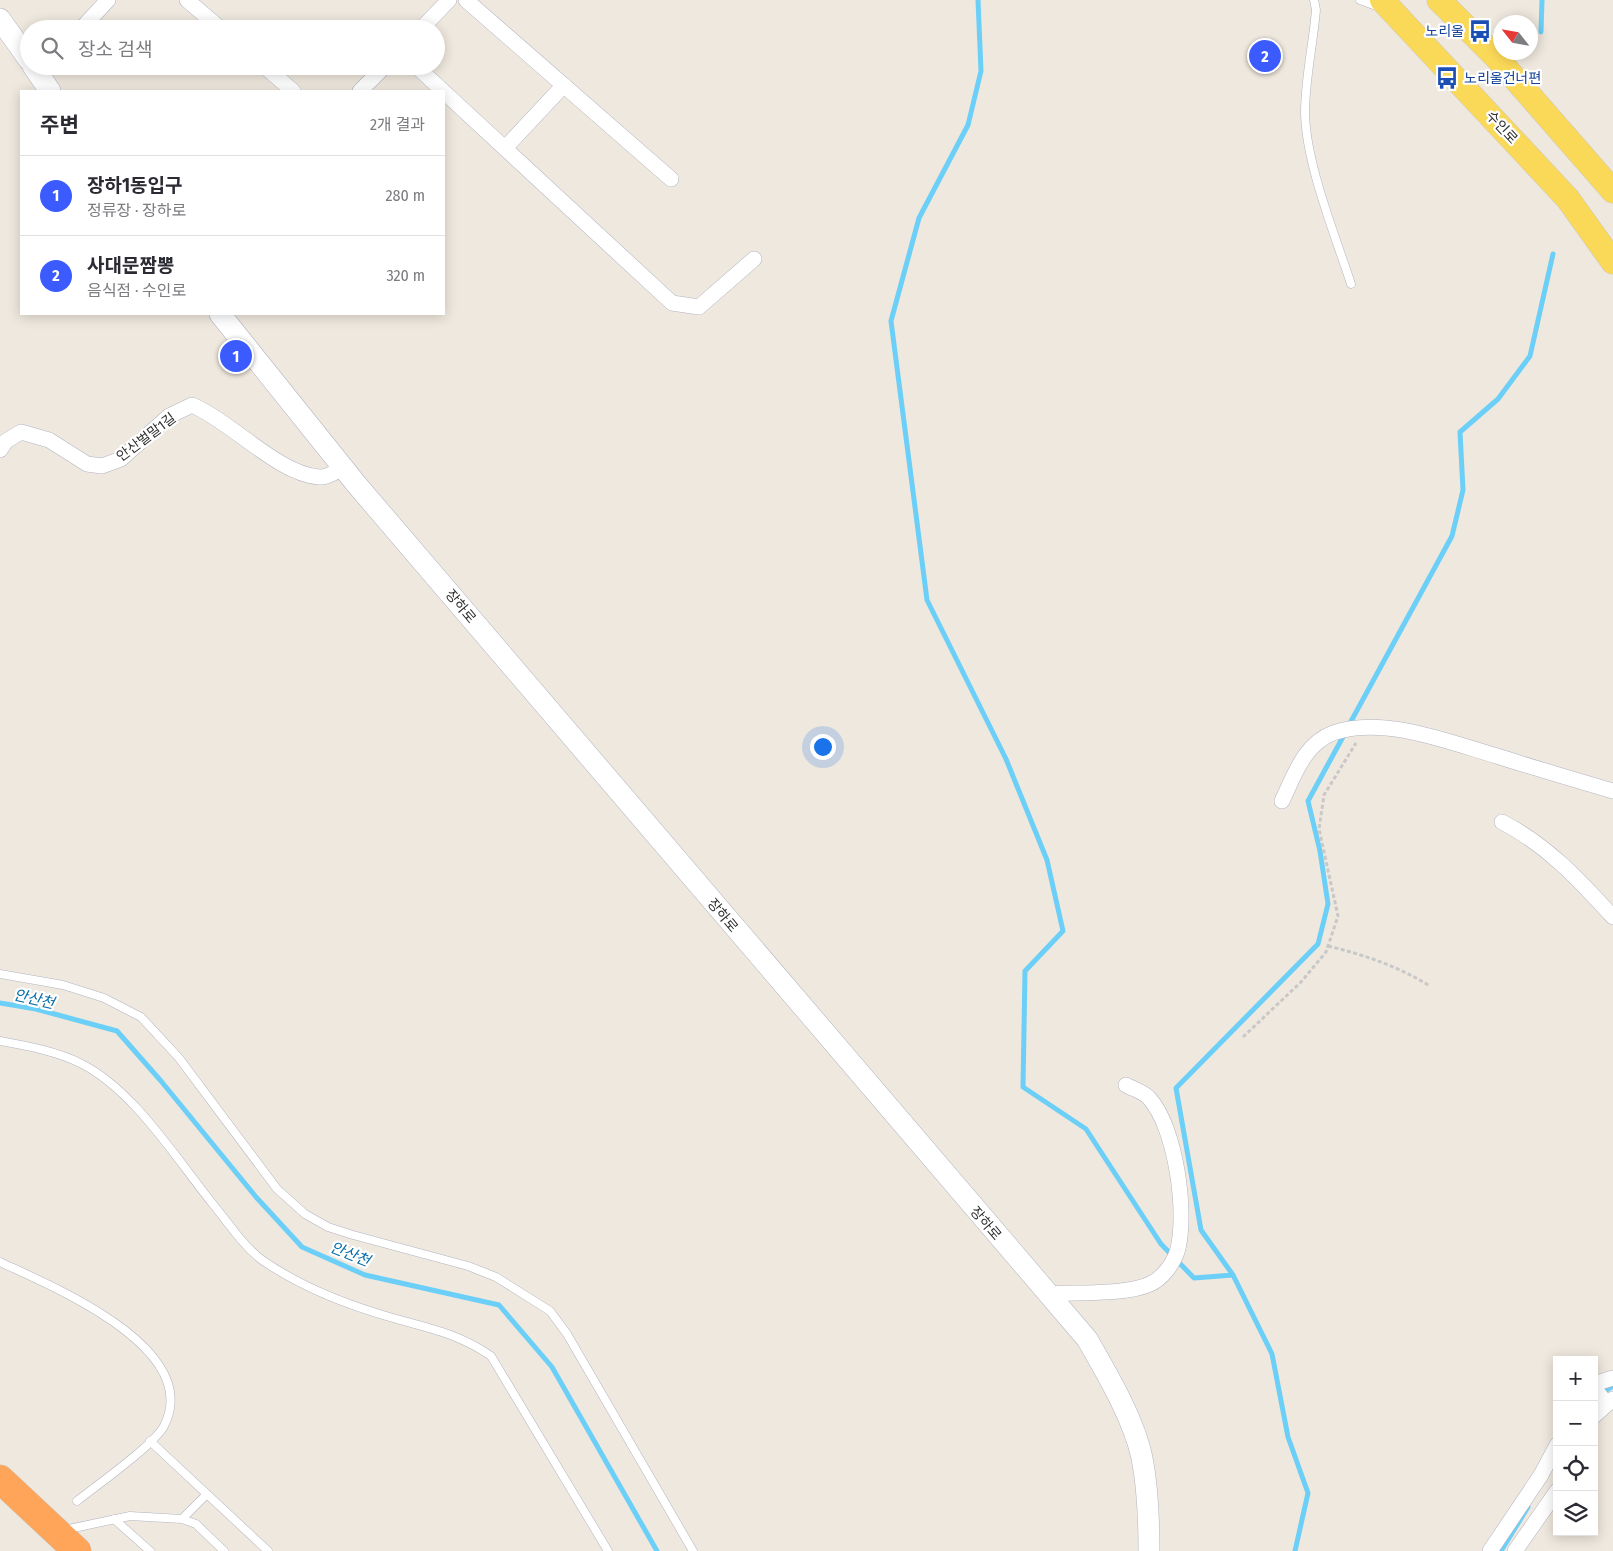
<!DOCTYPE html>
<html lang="ko">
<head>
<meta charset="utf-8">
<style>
  :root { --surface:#fff; --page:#f7f7f7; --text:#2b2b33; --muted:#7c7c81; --line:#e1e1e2; --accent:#3b5bff }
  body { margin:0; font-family:"Fira Sans Condensed","Noto Sans KR",sans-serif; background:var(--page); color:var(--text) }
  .controls { position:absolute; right:15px; bottom:15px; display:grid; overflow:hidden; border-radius:0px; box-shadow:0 2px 12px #0003 }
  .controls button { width:45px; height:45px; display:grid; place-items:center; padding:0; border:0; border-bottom:1px solid var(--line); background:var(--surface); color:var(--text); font:25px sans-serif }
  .compass { position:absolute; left:1493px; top:15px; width:45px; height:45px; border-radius:50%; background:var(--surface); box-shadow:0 2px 12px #0003; rotate:301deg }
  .you { position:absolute; left:822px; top:746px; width:18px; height:18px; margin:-12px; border:4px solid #fff; border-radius:50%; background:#1a73e8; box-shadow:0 0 0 8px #1a73e833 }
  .badge { display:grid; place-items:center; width:32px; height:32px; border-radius:50%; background:var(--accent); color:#fff; font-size:16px; font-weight:700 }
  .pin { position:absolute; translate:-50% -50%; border:2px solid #fff; box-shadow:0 1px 5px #0006 }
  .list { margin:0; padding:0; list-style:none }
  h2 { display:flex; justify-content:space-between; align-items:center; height:65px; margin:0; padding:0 20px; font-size:21px }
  h2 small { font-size:16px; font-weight:400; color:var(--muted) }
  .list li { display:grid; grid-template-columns:32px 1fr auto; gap:15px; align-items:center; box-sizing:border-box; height:80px; padding:0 20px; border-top:1px solid var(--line) }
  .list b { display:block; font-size:19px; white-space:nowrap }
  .list p { margin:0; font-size:16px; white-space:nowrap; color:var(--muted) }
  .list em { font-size:16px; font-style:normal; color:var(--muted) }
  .icon { flex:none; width:28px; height:28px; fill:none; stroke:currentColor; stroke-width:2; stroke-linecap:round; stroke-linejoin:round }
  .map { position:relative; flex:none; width:1613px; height:1551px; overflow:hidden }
  .search { position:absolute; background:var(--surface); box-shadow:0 2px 12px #0003; left:20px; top:20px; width:425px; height:55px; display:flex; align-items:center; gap:12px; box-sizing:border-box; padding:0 18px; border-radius:28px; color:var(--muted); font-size:19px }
  .panel { position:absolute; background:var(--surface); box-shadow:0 2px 12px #0003; left:20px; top:90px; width:425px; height:225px; border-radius:0px }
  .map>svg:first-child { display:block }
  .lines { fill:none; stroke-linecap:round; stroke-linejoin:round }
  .stream { stroke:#6ccff7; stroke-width:5 }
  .lane-casing { stroke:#b2b4c1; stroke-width:9 }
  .street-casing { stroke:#b2b4c1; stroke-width:16 }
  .secondary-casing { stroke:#b2b4c1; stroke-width:22 }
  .primary-casing { stroke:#c8c8c8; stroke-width:25 }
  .highway-casing { stroke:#c8c8c8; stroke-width:29 }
  .path { stroke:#c8c8c8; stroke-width:3; stroke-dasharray:4 2.5; stroke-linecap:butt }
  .lane { stroke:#fff; stroke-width:8 }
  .street { stroke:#fff; stroke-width:15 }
  .secondary { stroke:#fff; stroke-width:21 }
  .primary { stroke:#fad858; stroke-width:24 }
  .highway { stroke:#ffa559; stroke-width:28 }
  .labels { text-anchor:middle; stroke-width:4.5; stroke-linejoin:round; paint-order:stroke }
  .transit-label { font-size:14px; fill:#164399; stroke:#fff; text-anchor:end }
  .street-label { font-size:14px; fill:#2d2d2d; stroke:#fff }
  .water-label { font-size:15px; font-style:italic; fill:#056da9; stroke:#fff }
</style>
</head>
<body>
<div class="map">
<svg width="1613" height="1551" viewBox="0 0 1613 1551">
  <rect width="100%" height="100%" fill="#efe8de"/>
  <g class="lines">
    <path class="stream" d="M978,0L981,71L968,125L919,218L891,321L927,600L1006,759L1047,860L1063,931L1025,971L1023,1087L1086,1129L1161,1244L1194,1278L1233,1275
      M1541,32L1542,0
      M1349,725L1452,536L1463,490L1460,432L1498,399L1530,356L1553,254
      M0,1003L36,1009L117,1031L161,1081L256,1197L302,1247L365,1275L499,1305L552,1367L657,1551
      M1600,1394L1613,1386
      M1295,1551L1308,1493L1288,1437L1272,1354L1233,1275L1201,1230L1176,1088L1318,944L1328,904L1320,851L1308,801L1344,735
      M1501,1551L1528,1507"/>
    <defs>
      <path id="lane" d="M1314,0L1316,10C1313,45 1305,79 1305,113C1306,164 1335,235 1351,284
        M1360,0L1379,7
        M0,974L63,985L104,998L141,1017L179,1058L277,1189L305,1214L328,1227L353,1235L468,1266L496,1277L550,1311L567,1334L693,1551
        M0,1041C27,1046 56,1051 80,1063C133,1089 175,1157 212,1203C226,1220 244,1247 262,1260C301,1287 347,1305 393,1318C429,1328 459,1334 491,1356L608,1551
        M0,1262C51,1286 204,1348 164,1426C154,1445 96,1486 77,1501
        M150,1441L268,1551
        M114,1519L150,1551
        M182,1519L207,1494
        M64,1530L130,1516L182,1519L196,1524L224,1551"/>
      <path id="street" d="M187,0L221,29
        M466,0L671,179
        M81,29L108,0
        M421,29L449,0
        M264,66L293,91
        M416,66L443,91
        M360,91L385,66
        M444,92L672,303L699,307L754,259
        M505,148L564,85
        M0,450L6,441L21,432L49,440L87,464L102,466L121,459L169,416L192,405C232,422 278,474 319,477C326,478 337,471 344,468
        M1282,801C1294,776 1304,744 1333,733C1384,715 1451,743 1500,757C1538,769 1575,780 1613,791
        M1502,822C1547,845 1579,880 1613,917
        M1048,1294C1076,1292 1127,1295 1150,1284C1162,1279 1173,1264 1177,1252C1188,1215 1176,1127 1149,1098C1144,1092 1133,1089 1126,1085
        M1594,1384L1613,1378
        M1594,1388L1607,1404
        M1594,1416L1613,1399
        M1490,1551L1541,1475L1557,1445
        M1515,1551L1557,1491"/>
      <path id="secondary" d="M0,19L29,60
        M33,66L50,91
        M220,314L357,485L1087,1339C1107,1374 1134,1419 1142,1458C1148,1489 1149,1520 1149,1551"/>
      <path id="primary" d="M1382,0L1568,199L1613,262
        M1439,0L1496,57L1613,191"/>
      <path id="highway" d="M0,1479L77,1551"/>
    </defs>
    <use href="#lane" class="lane-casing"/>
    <use href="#street" class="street-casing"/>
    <use href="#secondary" class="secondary-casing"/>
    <use href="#primary" class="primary-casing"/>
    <use href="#highway" class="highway-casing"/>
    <path class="path" d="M1328,946C1365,955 1397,966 1430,986
      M1243,1037L1301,982L1326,952L1338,916L1319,829L1324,795L1356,743"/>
    <use href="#lane" class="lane"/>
    <use href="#street" class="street"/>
    <use href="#secondary" class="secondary"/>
    <use href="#primary" class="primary"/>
    <use href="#highway" class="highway"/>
  </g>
  <defs>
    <symbol id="bus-bare" viewBox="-9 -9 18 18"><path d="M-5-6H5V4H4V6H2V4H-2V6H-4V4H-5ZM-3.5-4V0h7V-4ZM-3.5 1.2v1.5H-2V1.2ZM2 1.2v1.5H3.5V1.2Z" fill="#1a4fb4" stroke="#fff" stroke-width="2.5" paint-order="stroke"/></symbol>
  </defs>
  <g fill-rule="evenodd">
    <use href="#bus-bare" x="1464" y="15" width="32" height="32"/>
    <use href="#bus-bare" x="1431" y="62" width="32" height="32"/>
  </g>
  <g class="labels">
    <g class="transit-label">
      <text x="1464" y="36">노리울</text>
      <text x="1464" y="83" text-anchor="start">노리울건너편</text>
    </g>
    <g class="street-label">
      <text transform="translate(1502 127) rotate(47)" y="5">수인로</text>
      <text transform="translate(146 437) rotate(-37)" y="5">안산벌말1길</text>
      <text transform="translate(461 606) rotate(50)" y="5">장하로</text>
      <text transform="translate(723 915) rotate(50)" y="5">장하로</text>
      <text transform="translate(986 1223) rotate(49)" y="5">장하로</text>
    </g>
    <g class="water-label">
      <text transform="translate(34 999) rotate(13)" y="5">안산천</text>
      <text transform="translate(350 1254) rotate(22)" y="5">안산천</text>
    </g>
  </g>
</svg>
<div class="controls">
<button>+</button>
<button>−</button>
<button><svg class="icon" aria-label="locate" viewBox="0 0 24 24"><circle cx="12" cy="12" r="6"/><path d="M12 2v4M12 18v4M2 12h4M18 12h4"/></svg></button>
<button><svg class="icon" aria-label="layers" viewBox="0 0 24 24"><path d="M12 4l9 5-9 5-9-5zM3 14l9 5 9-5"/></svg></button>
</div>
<svg class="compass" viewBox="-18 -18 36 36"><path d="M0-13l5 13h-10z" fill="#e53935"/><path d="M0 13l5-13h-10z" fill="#7c7c81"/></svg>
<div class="you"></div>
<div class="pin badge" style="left:236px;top:356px">1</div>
<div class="pin badge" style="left:1265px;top:56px">2</div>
<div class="search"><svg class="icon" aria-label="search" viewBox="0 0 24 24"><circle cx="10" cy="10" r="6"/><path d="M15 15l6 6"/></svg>장소 검색</div>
<section class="panel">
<h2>주변<small>2개 결과</small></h2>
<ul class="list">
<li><span class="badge">1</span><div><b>장하1동입구</b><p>정류장 · 장하로</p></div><em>280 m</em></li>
<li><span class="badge">2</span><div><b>사대문짬뽕</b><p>음식점 · 수인로</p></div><em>320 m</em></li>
</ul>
</section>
</div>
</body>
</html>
